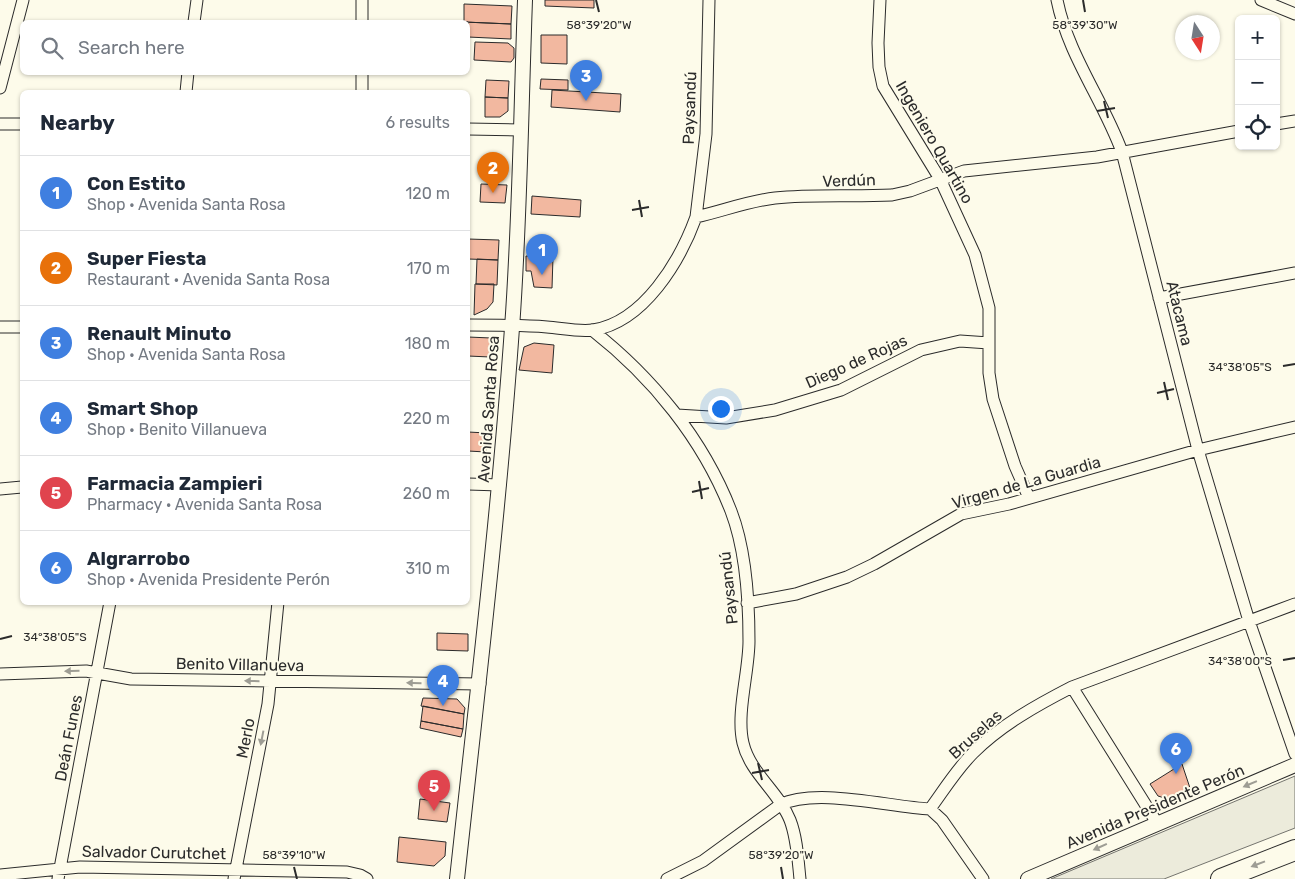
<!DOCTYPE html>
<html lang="en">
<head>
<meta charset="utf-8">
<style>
  :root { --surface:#fff; --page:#f2f2f3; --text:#1f2937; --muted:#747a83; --line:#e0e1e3; --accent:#c62828 }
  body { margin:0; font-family:Rubik,sans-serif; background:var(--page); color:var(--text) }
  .controls { position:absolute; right:15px; top:15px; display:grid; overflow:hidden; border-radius:8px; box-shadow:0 1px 4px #0004 }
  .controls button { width:45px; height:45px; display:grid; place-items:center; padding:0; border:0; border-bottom:1px solid var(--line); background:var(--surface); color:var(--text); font:25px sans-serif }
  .compass { position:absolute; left:1175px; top:15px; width:45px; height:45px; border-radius:50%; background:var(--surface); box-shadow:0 1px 4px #0004; rotate:168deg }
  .you { position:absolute; left:720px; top:408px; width:18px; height:18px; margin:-12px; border:4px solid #fff; border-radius:50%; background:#1a73e8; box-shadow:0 0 0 8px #1a73e833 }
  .badge { display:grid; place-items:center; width:32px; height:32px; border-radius:50%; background:var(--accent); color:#fff; font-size:16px; font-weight:700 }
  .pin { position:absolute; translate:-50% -41px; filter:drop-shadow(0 1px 2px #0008) }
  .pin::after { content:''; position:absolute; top:26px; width:18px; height:15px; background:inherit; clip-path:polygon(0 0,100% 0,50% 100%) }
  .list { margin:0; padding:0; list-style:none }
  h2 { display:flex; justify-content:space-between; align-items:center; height:65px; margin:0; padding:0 20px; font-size:21px }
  h2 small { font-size:16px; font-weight:400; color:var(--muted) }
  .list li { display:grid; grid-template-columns:32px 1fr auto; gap:15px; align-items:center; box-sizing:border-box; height:75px; padding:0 20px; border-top:1px solid var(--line) }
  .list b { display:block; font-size:19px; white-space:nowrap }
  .list p { margin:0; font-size:16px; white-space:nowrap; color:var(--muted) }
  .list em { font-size:16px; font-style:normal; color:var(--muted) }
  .icon { flex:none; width:28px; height:28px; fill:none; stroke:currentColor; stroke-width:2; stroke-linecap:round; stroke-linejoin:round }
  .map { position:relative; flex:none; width:1295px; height:879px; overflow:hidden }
  .search { position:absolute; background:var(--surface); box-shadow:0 1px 4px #0004; left:20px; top:20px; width:450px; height:55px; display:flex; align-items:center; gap:12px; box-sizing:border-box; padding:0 18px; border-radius:8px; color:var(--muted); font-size:19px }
  .panel { position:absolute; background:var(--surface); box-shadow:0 1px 4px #0004; left:20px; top:90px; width:450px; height:515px; border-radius:8px }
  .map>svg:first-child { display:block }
  .green { fill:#ecebdb; stroke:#74746e }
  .building { fill:#f2b8a0; stroke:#2b2b2b }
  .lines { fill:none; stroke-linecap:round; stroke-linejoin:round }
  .minor-casing { stroke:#2b2b2b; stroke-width:13 }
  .tertiary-casing { stroke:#2b2b2b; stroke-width:16 }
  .motorway-casing { stroke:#2b2b2b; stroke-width:22 }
  .minor { stroke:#fdfbea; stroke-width:11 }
  .tertiary { stroke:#fdfbea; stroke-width:14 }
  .motorway { stroke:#fdfbea; stroke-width:20 }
  .oneway { fill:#9e9d94 }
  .ticks { fill:none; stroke:#2b2b2b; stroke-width:2 }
  .labels { text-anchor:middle; stroke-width:4; stroke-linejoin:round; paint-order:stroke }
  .street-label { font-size:16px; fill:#2b2b2b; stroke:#fdfbea }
  .ticks-label { font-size:12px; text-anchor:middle; fill:#2b2b2b; stroke:#fdfbea; stroke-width:4; stroke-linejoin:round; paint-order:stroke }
</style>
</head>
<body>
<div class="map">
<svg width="1295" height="879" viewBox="0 0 1295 879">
  <rect width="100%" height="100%" fill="#fdfbea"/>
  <path class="green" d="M1295,776V828L1164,879H1051Z"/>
  <path class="building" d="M545,0H594V8L545,6Z
    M464,4L512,6L511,24L464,22Z
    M464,22L511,24V39L468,37V22Z
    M541,35H567V64L541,63Z
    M475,42L508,43L514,48V58L511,62L474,60Z
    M541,79L568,80V90L540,89Z
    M486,80L509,81L508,98L485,97Z
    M552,90L621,94L620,112L551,107Z
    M485,97L508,98V111L500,117H485Z
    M481,184L507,185L505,203L480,202Z
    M532,196L581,200L580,217L531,214Z
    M468,239L499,240L498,260L468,259Z
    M526,256L553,257L552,288L534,287L531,271H526Z
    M477,259L498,260L497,285L476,284Z
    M475,284H494L493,302L487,309L474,315Z
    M468,337L491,338L490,357L468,356Z
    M534,343L554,345L552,373L519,370L524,347Z
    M468,432L487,433L486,452L468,451Z
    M437,633L468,634V651L437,650Z
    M423,698L457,699L465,708L464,714L421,706Z
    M423,706L464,714L463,729L421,721Z
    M421,721L463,729L461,737L420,728Z
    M1182,764L1191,791L1171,800L1158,796L1150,784Z
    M420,799L450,803L447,822L418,819Z
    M399,837L446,842L445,856L434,866L397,862Z"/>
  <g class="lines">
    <defs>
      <path id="minor" d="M880,0L878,43L879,67L883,86L940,179L975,255L989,308V373L993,399L1015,466L1029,498
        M1057,0C1068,55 1103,100 1122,152L1198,450L1249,621L1295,754
        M1261,0L1295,14
        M194,22L197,0
        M362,22V0
        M0,88L23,0
        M186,92L188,72
        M362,92V72
        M0,124H22
        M1276,124L1295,121
        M468,129L521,130
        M696,217L706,134L709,0
        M1159,298L1295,273
        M468,325C494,325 521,325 547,327C561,328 579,332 593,330C644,322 680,261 696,217C723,211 748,201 775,198C814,194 853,197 892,195L910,191L964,171L1097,157L1239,131
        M0,327H22
        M592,330C652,377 703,439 731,511C746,550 749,599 749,641C749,672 736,713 743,743C750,773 779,792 790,820C797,838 798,860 800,879
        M677,415L726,418L775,410L841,390L921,350L960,341L989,343
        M468,484L500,485
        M0,489L22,487
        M747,603L796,594L847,577L874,564L961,514L1009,504L1198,450L1295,427
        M0,674L86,671L131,679L480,684
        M1072,687L1157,823
        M930,809C944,790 956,770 973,753C1001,725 1037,705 1072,687L1295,604
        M930,809L942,820L983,879
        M0,875L80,867L347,872L360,875L367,879
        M58,879L110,602
        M234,879L268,704L278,602
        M667,879L703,861L780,805C816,787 889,807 930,809"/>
      <path id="tertiary" d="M457,879C477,695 499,512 512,328C520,219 521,109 525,0
        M1028,879L1295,765"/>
      <path id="motorway" d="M1221,879L1295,850"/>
    </defs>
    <use href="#minor" class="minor-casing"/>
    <use href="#tertiary" class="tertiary-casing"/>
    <use href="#motorway" class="motorway-casing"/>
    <use href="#minor" class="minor"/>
    <use href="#tertiary" class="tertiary"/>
    <use href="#motorway" class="motorway"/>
  </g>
  <defs><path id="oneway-solid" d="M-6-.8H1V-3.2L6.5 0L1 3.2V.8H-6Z" transform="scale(1.25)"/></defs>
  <g class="oneway">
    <use href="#oneway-solid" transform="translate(72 671) rotate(179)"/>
    <use href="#oneway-solid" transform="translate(252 681) rotate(-179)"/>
    <use href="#oneway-solid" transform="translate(414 683) rotate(-179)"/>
    <use href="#oneway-solid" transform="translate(262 738) rotate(101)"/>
    <use href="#oneway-solid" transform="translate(1250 784) rotate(157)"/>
    <use href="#oneway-solid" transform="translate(1100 847) rotate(156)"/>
    <use href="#oneway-solid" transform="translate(1258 864) rotate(159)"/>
  </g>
  <path class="ticks" d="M596,0L599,12M1083,0L1085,12M1104,101L1108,118M1097,111L1115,108M639,200L642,217M632,210L649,207M1283,366L1295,364M1164,382L1168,400M1157,393L1174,389M699,481L702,499M692,492L709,488M0,639L12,636M1283,660L1295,658M758,763L762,780M752,773L769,770M294,867L297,879M781,867L783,879"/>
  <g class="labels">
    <g class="street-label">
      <text transform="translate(689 108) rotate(-88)" y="6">Paysandú</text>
      <text transform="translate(935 142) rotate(60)" y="6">Ingeniero Quartino</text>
      <text transform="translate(849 180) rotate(-2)" y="6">Verdún</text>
      <text transform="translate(1180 313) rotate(76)" y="6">Atacama</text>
      <text transform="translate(856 361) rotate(-24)" y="6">Diego de Rojas</text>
      <text transform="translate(488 409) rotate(-86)" y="6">Avenida Santa Rosa</text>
      <text transform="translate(1026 482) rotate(-16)" y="6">Virgen de La Guardia</text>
      <text transform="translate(728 588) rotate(-96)" y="6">Paysandú</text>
      <text transform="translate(240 664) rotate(1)" y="6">Benito Villanueva</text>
      <text transform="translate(975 734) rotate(-42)" y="6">Bruselas</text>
      <text transform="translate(68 738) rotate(-79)" y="6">Deán Funes</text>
      <text transform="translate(245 738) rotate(-79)" y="6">Merlo</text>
      <text transform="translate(1155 806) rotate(-23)" y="6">Avenida Presidente Perón</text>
      <text transform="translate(154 852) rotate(1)" y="6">Salvador Curutchet</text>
    </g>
  </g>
  <g class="ticks-label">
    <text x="599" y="29">58°39'20"W</text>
    <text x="1085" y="29">58°39'30"W</text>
    <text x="1240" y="371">34°38'05"S</text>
    <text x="55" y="641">34°38'05"S</text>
    <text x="1240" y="665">34°38'00"S</text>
    <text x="294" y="859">58°39'10"W</text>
    <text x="781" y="859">58°39'20"W</text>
  </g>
</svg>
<div class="controls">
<button>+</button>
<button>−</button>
<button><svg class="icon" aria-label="locate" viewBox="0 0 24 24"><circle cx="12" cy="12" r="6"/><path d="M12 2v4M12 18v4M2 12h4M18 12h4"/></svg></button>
</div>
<svg class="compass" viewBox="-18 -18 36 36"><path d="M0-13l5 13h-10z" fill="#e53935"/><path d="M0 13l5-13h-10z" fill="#747a83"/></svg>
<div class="you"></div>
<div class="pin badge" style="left:542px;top:275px;background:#3f7fe0">1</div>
<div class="pin badge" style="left:493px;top:193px;background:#e8710a">2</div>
<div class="pin badge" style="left:586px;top:101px;background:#3f7fe0">3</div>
<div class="pin badge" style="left:443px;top:706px;background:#3f7fe0">4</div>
<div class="pin badge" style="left:434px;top:811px;background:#e0444e">5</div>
<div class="pin badge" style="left:1176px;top:774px;background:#3f7fe0">6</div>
<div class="search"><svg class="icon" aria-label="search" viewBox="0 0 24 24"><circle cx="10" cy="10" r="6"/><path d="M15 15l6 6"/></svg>Search here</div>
<section class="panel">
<h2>Nearby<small>6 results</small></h2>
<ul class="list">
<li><span class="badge" style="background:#3f7fe0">1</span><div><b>Con Estito</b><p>Shop · Avenida Santa Rosa</p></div><em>120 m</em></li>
<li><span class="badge" style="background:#e8710a">2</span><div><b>Super Fiesta</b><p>Restaurant · Avenida Santa Rosa</p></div><em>170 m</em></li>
<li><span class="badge" style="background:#3f7fe0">3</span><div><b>Renault Minuto</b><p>Shop · Avenida Santa Rosa</p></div><em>180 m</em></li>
<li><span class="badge" style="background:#3f7fe0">4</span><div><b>Smart Shop</b><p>Shop · Benito Villanueva</p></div><em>220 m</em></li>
<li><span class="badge" style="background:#e0444e">5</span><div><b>Farmacia Zampieri</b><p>Pharmacy · Avenida Santa Rosa</p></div><em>260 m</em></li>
<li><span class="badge" style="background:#3f7fe0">6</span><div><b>Algrarrobo</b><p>Shop · Avenida Presidente Perón</p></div><em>310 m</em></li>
</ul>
</section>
</div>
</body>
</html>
